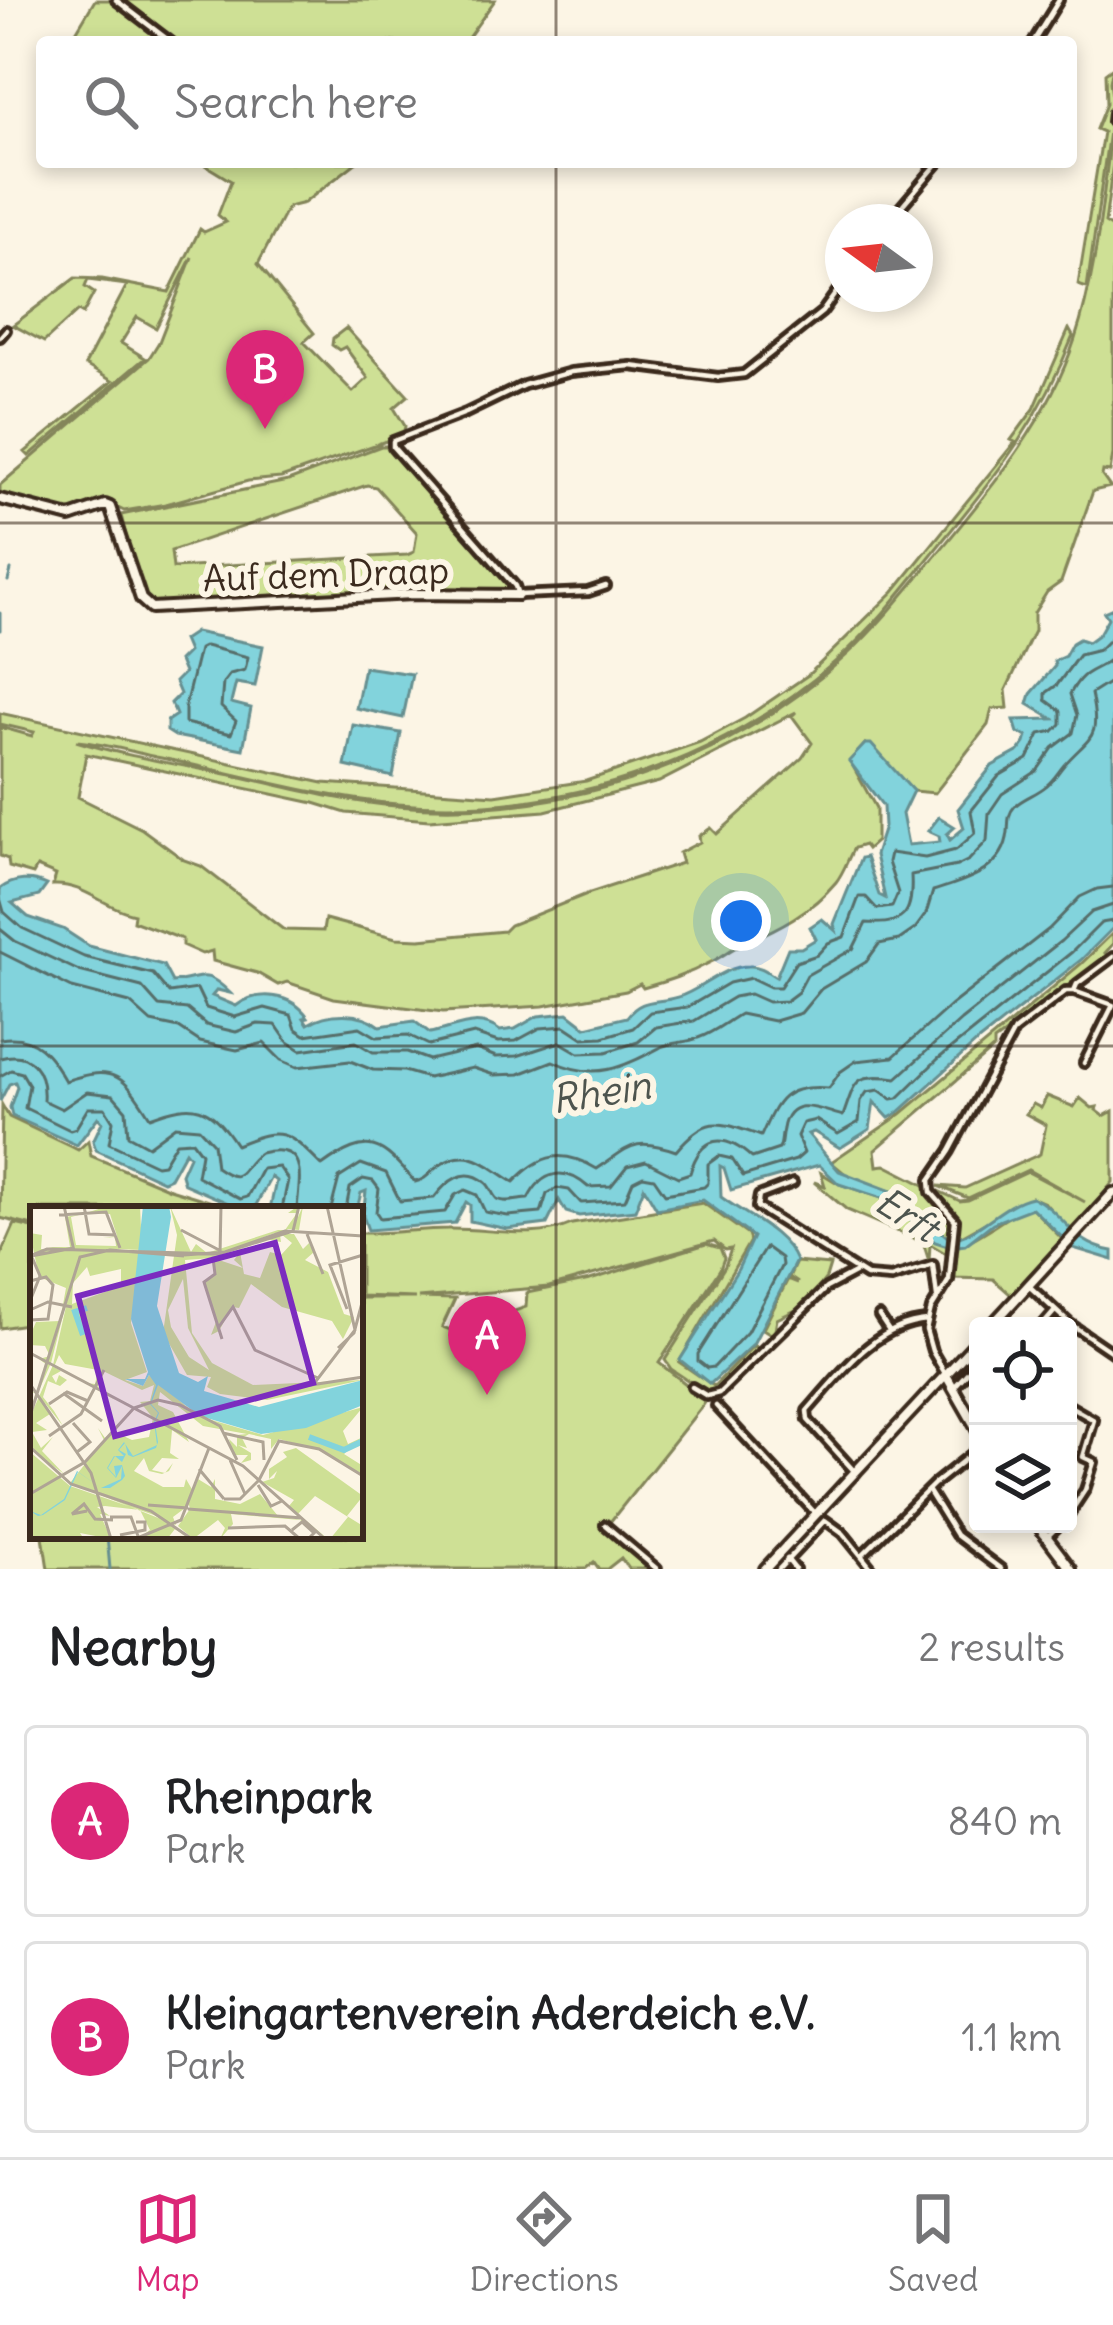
<!DOCTYPE html>
<html lang="en">
<head>
<meta charset="utf-8">
<style>
  :root { --surface:#fff; --page:#f6f6f6; --text:#202124; --muted:#757577; --line:#e0e0e0; --accent:#db2777 }
  body { margin:0; font-family:Delius,sans-serif; background:var(--page); color:var(--text) }
  .controls { position:absolute; right:36px; bottom:36px; display:grid; overflow:hidden; border-radius:12px; box-shadow:0 6px 18px #0003 }
  .controls button { width:108px; height:108px; display:grid; place-items:center; padding:0; border:0; border-bottom:3px solid var(--line); background:var(--surface); color:var(--text); font:60px sans-serif }
  .compass { position:absolute; left:825px; top:204px; width:108px; height:108px; border-radius:50%; background:var(--surface); box-shadow:0 6px 18px #0003; rotate:285deg }
  .you { position:absolute; left:741px; top:921px; width:42px; height:42px; margin:-30px; border:9px solid #fff; border-radius:50%; background:#1a73e8; box-shadow:0 0 0 18px #1a73e833 }
  .badge { display:grid; place-items:center; width:78px; height:78px; border-radius:50%; background:var(--accent); color:#fff; font-size:39px; font-weight:700 }
  .pin { position:absolute; translate:-50% -99px; filter:drop-shadow(0 3px 6px #0008) }
  .pin::after { content:''; position:absolute; top:63px; width:42px; height:36px; background:inherit; clip-path:polygon(0 0,100% 0,50% 100%) }
  .list { margin:0; padding:0; list-style:none }
  h2 { display:flex; justify-content:space-between; align-items:center; height:156px; margin:0; padding:0 48px; font-size:51px }
  h2 small { font-size:39px; font-weight:400; color:var(--muted) }
  .list li { display:grid; grid-template-columns:78px 1fr auto; gap:36px; align-items:center; box-sizing:border-box; height:192px; margin:0 24px 24px; padding:0 24px; border:3px solid var(--line); border-radius:12px }
  .list b { display:block; font-size:45px; white-space:nowrap }
  .list p { margin:0; font-size:39px; white-space:nowrap; color:var(--muted) }
  .list em { font-size:39px; font-style:normal; color:var(--muted) }
  .icon { flex:none; width:66px; height:66px; fill:none; stroke:currentColor; stroke-width:2; stroke-linecap:round; stroke-linejoin:round }
  .map { position:relative; flex:none; width:1113px; height:1569px; overflow:hidden }
  .search { position:absolute; background:var(--surface); box-shadow:0 6px 18px #0003; left:36px; right:36px; top:36px; height:132px; display:flex; align-items:center; gap:30px; box-sizing:border-box; padding:0 42px; border-radius:12px; color:var(--muted); font-size:45px }
  .sheet { height:588px; background:var(--surface) }
  nav { display:flex; justify-content:space-around; align-items:center; box-sizing:border-box; height:168px; border-top:3px solid var(--line); background:var(--surface); font-size:33px; color:var(--muted) }
  nav a { display:grid; justify-items:center; gap:6px }
  nav .on { color:var(--accent) }
  .map>svg:first-child { display:block }
  .green { fill:#cee095; stroke:#84855a; stroke-width:3; fill-rule:evenodd }
  .water { fill:#82d3dc; stroke:#668f90; stroke-width:3 }
  .lines { fill:none; stroke-linecap:round; stroke-linejoin:round }
  .shore { stroke:#576e6a; stroke-width:3 }
  .stream { stroke:#668f90; stroke-width:3 }
  .street-casing { stroke:#3b2a1e; stroke-width:14 }
  .secondary-casing { stroke:#3b2a1e; stroke-width:16 }
  .street { stroke:#fcf5e5; stroke-width:4.5 }
  .secondary { stroke:#fcf5e5; stroke-width:8 }
  .grid { fill:none; stroke:#3b2a1e; stroke-width:3; stroke-opacity:0.55 }
  .labels { text-anchor:middle; stroke-width:12; stroke-linejoin:round; paint-order:stroke }
  .street-label { font-size:36px; fill:#3b2a1e; stroke:#fcf5e5 }
  .water-label { font-size:39px; font-style:italic; fill:#4d544e; stroke:#fcf5e5 }
  .inset-river { fill:none; stroke:#82d3dc; stroke-width:6 }
  .inset-road { fill:none; stroke:#afa495; stroke-width:3 }
  .view { fill:#7b2cbf; fill-opacity:0.15; stroke:#7b2cbf; stroke-width:6 }
  .inset-edge { fill:none; stroke:#3b2a1e; stroke-width:6 }
</style>
</head>
<body>
<div class="map">
<svg width="1113" height="1569" viewBox="0 0 1113 1569">
  <rect width="100%" height="100%" fill="#fcf5e5"/>
  <filter id="ink" filterUnits="userSpaceOnUse"><feTurbulence type="fractalNoise" baseFrequency=".00833" numOctaves="2"/><feDisplacementMap in="SourceGraphic" scale="24" xChannelSelector="R" yChannelSelector="G"/><feConvolveMatrix kernelMatrix="1 2 1 2 8 2 1 2 1" color-interpolation-filters="sRGB"/></filter>
  <g filter="url(#ink)">
    <path class="green" d="M95,0H495L465,42H70Z
      M1113,67L1110,82L1113,103L1087,288L1078,285L1103,132L1096,129L1106,104L1105,73Z
      M1113,124V163L1105,223L1113,228V454L1110,472L1103,471L1102,476L1110,487L1093,491L1061,582L1047,592L1034,613V631L1006,690L1008,708L992,709L988,725L935,793L913,791L865,744L850,761L876,808V841L867,849L864,845L854,848C848,858 844,872 836,882C811,912 777,929 744,943C732,948 722,957 711,962C687,975 667,981 643,988L640,984L626,991L543,1006L443,1012L334,998L287,982L278,985L257,973L213,961L212,951L202,954L182,945V939L133,921L134,914C105,908 83,883 53,885L56,875L37,867L33,874L9,867L8,859L0,856V727L32,736L34,732L0,724V713L323,783L495,795L586,781L700,742L745,718L808,675L894,591L1015,442L1011,440L1034,409L1069,329L1073,336C1041,418 1000,471 944,539C909,582 876,626 835,662C715,767 555,817 397,804C316,797 235,773 156,757C130,751 102,743 76,741C127,757 183,765 236,776C289,787 342,802 396,806C560,820 728,766 848,654C879,625 906,591 933,559C989,491 1047,424 1075,339C1098,269 1102,196 1113,124ZM796,712L792,716L812,743L802,758L717,834L711,828L699,836L700,842L679,853L682,863L587,894L510,925L504,931L420,939L396,938L325,919L323,931L284,930L201,866L184,860L142,829L78,797L86,754L314,803L346,813L429,820L545,811L659,782Z
      M200,162H357L304,203L288,207L258,264L314,333L304,342L353,392L368,378L345,347L339,350L332,345L333,338L346,328L408,396L394,408L405,426L403,435L281,478L248,481L166,504L124,511L106,502L68,515L0,497V485L149,358L159,342L192,257L156,328L137,317L121,343L145,358L29,456L25,452L112,381L85,365L127,285L88,280L85,287L94,293L83,314L78,311L44,342L13,325L75,278L102,279L169,292L200,229L204,232L226,222L218,215L231,181Z
      M381,446H390L511,582L509,593L153,605L140,593L121,515L288,481ZM367,485L376,487L417,533L414,552L407,555L173,568L171,551Z
      M1113,933V944L1105,953L1108,956L994,1042V1048L875,1150L877,1166L885,1165L926,1186C937,1213 954,1203 952,1240L894,1192L849,1177L831,1162L901,1114L1081,964Z
      M1047,1096L1074,1107L1080,1098L1092,1108L1097,1107L1096,1110L1104,1116L1113,1111V1182L1073,1231L1078,1223L1069,1231L1045,1203L1031,1197L956,1239L955,1213L932,1188L960,1201L968,1200L1028,1172L1085,1202L1028,1170L968,1198L938,1186L965,1188L1040,1154L1046,1125L1026,1114L1033,1104L1041,1108Z
      M2,1105L9,1117L70,1146L78,1150L88,1141L91,1156L170,1189L235,1209H33V1226L0,1218Z
      M821,1173L839,1184L888,1200L951,1247L950,1256L930,1244L929,1261L923,1242L847,1210L814,1182L825,1186Z
      M703,1203L748,1235L750,1241L679,1362L714,1386L754,1345L760,1351L716,1393L708,1394L671,1369L665,1360L725,1266L731,1249L725,1250L714,1241L549,1287L418,1298L455,1299L442,1327L465,1335L495,1318L526,1307L527,1293L590,1280L706,1244L720,1248L724,1258L720,1269L659,1363L691,1388L689,1392L705,1401L704,1404L610,1522L608,1520L603,1526L652,1569H629L621,1558L607,1569H599L594,1562L585,1569H48L43,1536H360V1298H415L360,1296V1233C389,1234 419,1229 448,1229C489,1228 534,1241 572,1224Z
      M1024,1208H1032L1062,1239L1011,1295L993,1279L952,1278L955,1247C972,1243 1004,1218 1024,1208Z
      M15,1224L33,1228V1473L26,1324L0,1328V1258Z
      M796,1262L830,1265L826,1278L804,1306L777,1319L774,1336L763,1329L788,1279L798,1283L789,1277Z"/>
    <path class="water" d="M1113,608V928L1081,960L977,1042L898,1113L889,1118L874,1102L870,1129L840,1148L814,1132L808,1134L839,1171L894,1192L950,1239C977,1237 1001,1203 1032,1197C1066,1213 1070,1244 1113,1251V1260L1073,1248L1032,1208L993,1223L965,1245L951,1247L935,1242L888,1200L839,1184L819,1165L731,1190L724,1168L720,1166L721,1197C745,1215 785,1232 796,1261L753,1344L710,1384L680,1360L738,1269L753,1237L703,1200L657,1209L644,1187L635,1210L579,1216L566,1212L559,1200L547,1224L507,1229L470,1221V1205L466,1202L455,1223L368,1230L363,1216L366,1191L361,1193L357,1209H270L276,1181L271,1177L255,1207L242,1209L184,1184L181,1174L189,1156L185,1151L170,1178L163,1181L96,1150L93,1141L102,1122L98,1117L77,1145L12,1116L10,1107L17,1087L15,1082L9,1084L0,1101V889C14,878 32,878 47,885L39,896L12,903L28,917L63,929L89,946L163,965L172,982C202,980 203,966 230,993L217,990L212,996L236,1006C258,989 292,994 308,1017L304,1018L308,1024C328,1011 362,1011 380,1026L414,1021L430,1033C454,1029 477,1013 500,1031L515,1029L538,1016L568,1013L586,1027L627,1017C642,997 656,1004 678,997C702,990 722,966 749,966C759,965 768,972 776,977L788,948H801L816,939L810,927L822,919L836,931L834,924L861,858L866,857L879,895L885,898L875,855L884,827L883,806L849,761L865,744H871L913,791L902,814L908,845L940,842L939,836L928,831L939,817L955,827L947,834L950,840L964,828L958,809L992,766L1019,751L1025,743L1027,736L1018,733L1014,720L1053,719L1028,704L1031,694L1055,666L1054,661L1065,656L1072,643L1079,639L1088,642L1099,634L1108,618L1104,612Z
      M195,632L263,646L255,686L236,683L231,703L251,708L243,749L175,736L167,731V721L176,715L171,703L180,694L175,682L184,673L179,661L188,652L183,640Z
      M364,667L412,674L403,718L356,708Z
      M353,725L401,733L393,777L345,766Z"/>
    <g class="lines">
      <path class="shore" d="M205,646L248,657L245,670L230,674L223,683L221,707L236,721L231,734L185,723V706L199,649Z
        M0,898L4,912L22,928L84,957L153,974L169,993L197,989L206,1008L235,1017L265,1008L291,1015L296,1029L305,1035L360,1027L377,1037L408,1035L429,1045L474,1034L498,1042L516,1041L540,1028L565,1026L583,1038L603,1037L633,1028L650,1012L688,1007L729,983L751,978L770,987H780L796,962L817,955L828,943L844,937L859,897H866L877,909L892,907L898,893L888,862L890,853L925,858L956,850L975,833L971,811L999,776L1028,759L1040,734L1054,731L1061,724V711L1046,700V693L1057,685L1079,655L1099,650L1113,636
        M0,929L15,941L79,971L142,987L159,1006L187,1009L206,1025L236,1032L258,1024L276,1025L287,1041L301,1050L356,1042L373,1052H407L429,1060L476,1049L496,1057L517,1056L560,1042L579,1053L606,1052L638,1042L656,1027L694,1021L734,997L750,994L768,1002L786,1001L798,992L807,975L853,949L866,923C906,926 913,913 911,875L957,866L969,860L987,841L989,813L1002,794L1037,771L1053,748L1073,733L1077,715L1070,694C1085,667 1092,674 1113,658
        M0,952L72,988L130,1003L151,1022L179,1028L200,1042L237,1050L264,1043L281,1060L297,1067L350,1061L373,1070L404,1071L428,1078L473,1068L494,1075L519,1074L553,1061C596,1082 623,1067 661,1047C672,1042 687,1043 698,1038C713,1033 726,1022 740,1014L774,1021L801,1013L821,989L866,962L879,944L899,940L915,929L926,914L933,891C963,881 1004,872 1008,832C1009,822 1007,815 1015,806C1023,798 1037,794 1046,786C1054,780 1058,772 1064,765C1091,735 1101,740 1091,694L1113,680
        M0,1039C36,1033 49,1054 65,1081C115,1064 124,1076 150,1117C195,1100 209,1104 236,1145C283,1125 288,1132 322,1166C370,1131 381,1143 415,1182C428,1179 429,1172 440,1165C471,1144 490,1169 514,1182C541,1153 563,1149 597,1169C630,1147 633,1136 676,1151C708,1113 720,1122 761,1136C777,1100 784,1084 829,1088L840,1072L856,1061L893,1057L950,1006L1049,929L1080,897L1097,889L1113,887
        M0,1058C31,1049 45,1071 43,1100L62,1109L87,1092L113,1095L126,1110L128,1135L148,1146L175,1126L199,1128L213,1143L216,1167C246,1188 238,1167 260,1153C310,1141 299,1180 297,1209
        M0,1076L11,1070L22,1073L29,1085L25,1108L70,1130L76,1128L88,1108H105L113,1121L109,1143L156,1165L163,1164L176,1142L192,1141L201,1153L197,1176L240,1199L247,1197L262,1169L279,1167L288,1180L282,1209
        M331,1209L339,1178L361,1164L386,1173L400,1201L434,1198C446,1182 465,1165 485,1182C491,1186 492,1195 497,1199C505,1204 520,1199 528,1199C542,1171 564,1166 588,1187L611,1186L627,1166L646,1161L678,1177L690,1173C701,1135 724,1132 752,1158L779,1149C782,1143 781,1136 783,1129C789,1092 823,1111 843,1116C856,1080 853,1073 897,1078L961,1020L1061,941L1092,912L1113,905
        M346,1209L350,1188L363,1179L373,1181L379,1189L376,1212L380,1218L445,1212L455,1195L465,1190L477,1195L485,1212L508,1216L541,1213L547,1194L557,1188L569,1190L581,1203L625,1200L633,1181L643,1176L654,1178L665,1194L704,1187L708,1183V1164L719,1156L732,1159L743,1176L796,1160L804,1153L797,1136L803,1123L816,1120L838,1134L859,1122L861,1101L867,1092L879,1090L892,1099L898,1098L938,1059L1072,952L1101,923L1113,921
        M766,1247L781,1258L782,1265L747,1332L714,1367L707,1368L698,1361V1354Z"/>
      <path class="stream" d="M8,581L11,570
        M0,613V630
        M107,1536L110,1569"/>
      <defs>
        <path id="street" d="M116,0L171,42
          M1033,42L1059,0
          M1112,122L1113,113
          M888,222L939,162
          M0,337L6,330
          M606,586L588,592L518,595L515,586L393,447V441L466,413L524,385L571,372L631,366L718,377L744,374L822,312L843,283
          M1074,991L1113,1005
          M1084,1063L1113,1005
          M793,1183L759,1196L757,1207L866,1276L891,1278L933,1265L937,1297
          M1028,1285L1069,1323L1113,1353
          M879,1316L889,1331
          M1042,1326L1054,1312
          M946,1375L932,1351L926,1330L931,1309L949,1280L955,1220L931,1192L930,1180L950,1151L1014,1031L1066,991H1074L1077,984L1113,957
          M955,1386L978,1361
          M692,1387L707,1396L719,1393L826,1288L856,1272
          M1068,1405L1094,1420L1083,1457L1094,1462L1085,1490L1068,1516
          M716,1406L816,1514
          M856,1473L808,1420L807,1411C840,1374 874,1325 927,1321
          M928,1490L956,1535L1001,1569
          M605,1525L657,1569
          M1047,1537L1060,1524
          M862,1555L934,1484L978,1449
          M787,1559L795,1569
          M779,1569L825,1520L843,1533L872,1569"/>
        <path id="secondary" d="M0,499L70,517L105,505L110,507L141,599L151,608L412,594L518,595
          M991,1326L1113,1193
          M946,1375L978,1431
          M1037,1524L1071,1569
          M765,1569L978,1340"/>
      </defs>
      <use href="#street" class="street-casing"/>
      <use href="#secondary" class="secondary-casing"/>
      <use href="#street" class="street"/>
      <use href="#secondary" class="secondary"/>
    </g>
  </g>
  <path class="grid" d="M556,0V42M556,162V1569M0,523H1113M0,1046H1113"/>
  <g class="labels">
    <g class="street-label">
      <text transform="translate(326 574) rotate(-2)" y="13">Auf dem Draap</text>
    </g>
    <g class="water-label">
      <text transform="translate(601 1092) rotate(-9)" y="14">Rhein</text>
      <text transform="translate(907 1214) rotate(33)" y="14">Erft</text>
    </g>
  </g>
  <g transform="translate(30 1206)">
    <rect width="333" height="333" fill="#fcf5e5"/>
    <path d="M78,0H110L112,44L84,43L111,47L101,117L117,166L95,174L113,180L119,169L168,210L233,229L333,201L313,225L318,238L333,231L314,248L333,260V271L289,244L249,233L241,243V233L219,228L212,232L217,242L208,239L221,247V254L211,257L218,249H203L199,233L207,241V229L217,228L173,220L130,186L128,199L143,206L159,236L142,224L140,247L149,253L132,252L122,264L135,267L143,257L139,265L132,268L119,265L114,252L104,265L133,281H154L156,273L163,285L168,273L181,281L185,273V293L210,298L230,288L248,310L272,314L259,300L264,294L232,276L244,272L247,265L239,273V263L257,251L253,246L266,242L333,290L317,310L333,320V333H300L318,311L285,290L268,308L298,333L270,314L201,308L203,318L190,333L195,322L188,314L163,333L148,320L160,303L159,299L143,311L146,319L40,277L74,234L68,222L75,232L83,225L102,234L119,231L123,212L110,196L120,195L124,179L112,184L73,165L68,181L85,194L56,177L65,178L68,164L35,158L29,149L24,161L31,165L22,170L26,177L29,169L37,174L30,180L18,175L13,191L24,205L33,220L14,196L20,208L6,217L17,224L2,226L11,242L23,231L12,245L34,268L0,243V211L23,159L41,78L21,157L0,205L6,187L0,186H8L17,159L9,153L20,150L15,140L0,139V130L6,116L30,115L36,82L9,71L0,27L12,29L11,43L37,45L18,41H40L35,11L53,8L41,11L46,39L86,40L85,31L73,32L87,30L80,8L56,7ZM57,61L60,70L91,63V80L42,98L43,77ZM140,0L161,46L166,38L177,47L248,24H255L267,7H258L268,0V11L273,0L269,24L258,23L255,25L242,28L204,43L185,48L203,46L237,32L250,29L251,36L236,33L202,47L183,52L213,62L204,54L210,46L214,68L230,72L240,46L251,49L262,37L251,28H264L273,43L279,37L284,46L275,54L298,66L314,108L324,111L313,133L302,115L252,101L221,78L209,102L202,101L189,125L181,129L186,116L174,76L186,68L182,52L155,54L162,127L182,157L223,179L333,174L237,194L190,188L177,181L181,171L157,169L133,127L147,29ZM153,73L158,122L179,164L159,151L141,121L138,104ZM0,246L40,280L124,309L145,322L159,333L145,323L137,333L109,332L120,324L110,304L75,300L67,301L80,310L70,308L81,333L50,327L54,333H0Z" fill="#cee095" fill-rule="evenodd"/>
    <path d="M113,0H139L141,11L127,100L149,167L168,176L178,170L174,185L229,201L333,174V199L276,222L231,228L170,210L128,179L121,198L129,207L125,217L128,236L126,242L103,251L98,249L95,237L89,244L96,248L92,256L85,250L78,262L86,271L84,260L92,259L95,270L92,274L80,282H71L48,266L35,294L13,309L8,310L0,305L11,309L34,293L47,265L71,282L91,273L92,260L86,272L77,262L84,250H94L88,244L94,236L103,250L127,239L124,216L128,207L120,198L126,179L119,169L113,180L95,173H115L118,166L101,113Z" fill="#82d3dc"/>
    <path class="inset-river" d="M53,129L45,106L57,102M279,231L314,244L331,236"/>
    <path class="inset-road" d="M34,0L44,45M54,0L59,28L86,29M29,9L76,6L90,42M151,24L189,44M277,28L293,68M154,49L195,46L255,25L333,30M190,49L191,0M0,50L17,43L189,48L263,25L269,0M1,50L44,42M0,75L16,71L23,79L18,113L0,114M0,95L10,70L1,49M317,103L300,59L333,49M0,104L18,96L42,101M188,122L203,101L225,144L288,172M192,133L174,76L185,68L183,52L204,49M308,142L324,127L333,93M0,147L213,260L295,333M0,178L61,267L81,333M283,179L325,124L297,0M268,181L333,171M33,187L72,215M19,198L37,186L58,195M104,202L128,194L150,199L190,220L207,254M0,210L50,51L80,44L154,50M43,217L60,236L47,246M193,227L233,236L234,254M19,230L51,208L74,164M0,241L41,278L121,305L162,333M200,254L215,288M169,263L194,293M228,279L241,300L252,295M0,288L55,256L104,202M194,293H210L229,274L249,235L289,243L333,270M118,299L158,302M158,303L272,312M57,305L42,308L54,298L65,313L83,314M80,311H101L108,330M198,322L255,320L270,333M262,324L272,316L284,327L278,333M90,329L115,324V316H106M105,333L151,314L179,242"/>
    <path class="view" d="M245,37L283,177L85,230L48,90Z"/>
    <rect width="333" height="333" class="inset-edge"/>
  </g>
</svg>
<div class="controls">
<button><svg class="icon" aria-label="locate" viewBox="0 0 24 24"><circle cx="12" cy="12" r="6"/><path d="M12 2v4M12 18v4M2 12h4M18 12h4"/></svg></button>
<button><svg class="icon" aria-label="layers" viewBox="0 0 24 24"><path d="M12 4l9 5-9 5-9-5zM3 14l9 5 9-5"/></svg></button>
</div>
<svg class="compass" viewBox="-18 -18 36 36"><path d="M0-13l5 13h-10z" fill="#e53935"/><path d="M0 13l5-13h-10z" fill="#757577"/></svg>
<div class="you"></div>
<div class="pin badge" style="left:487px;top:1395px">A</div>
<div class="pin badge" style="left:265px;top:429px">B</div>
<div class="search"><svg class="icon" aria-label="search" viewBox="0 0 24 24"><circle cx="10" cy="10" r="6"/><path d="M15 15l6 6"/></svg>Search here</div>
</div>
<section class="sheet">
<h2>Nearby<small>2 results</small></h2>
<ul class="list">
<li><span class="badge">A</span><div><b>Rheinpark</b><p>Park</p></div><em>840 m</em></li>
<li><span class="badge">B</span><div><b>Kleingartenverein Aderdeich e.V.</b><p>Park</p></div><em>1.1 km</em></li>
</ul>
</section>
<nav>
<a class="on"><svg class="icon" aria-label="map" viewBox="0 0 24 24"><path d="M3 6l6-2 6 2 6-2v14l-6 2-6-2-6 2zM9 4v14M15 6v14"/></svg>Map</a>
<a><svg class="icon" aria-label="directions" viewBox="0 0 24 24"><path d="M12 3l9 9-9 9-9-9zM9 14v-3h6M13 9l2 2-2 2"/></svg>Directions</a>
<a><svg class="icon" aria-label="saved" viewBox="0 0 24 24"><path d="M7 4h10v16l-5-4-5 4z"/></svg>Saved</a>
</nav>
</body>
</html>
